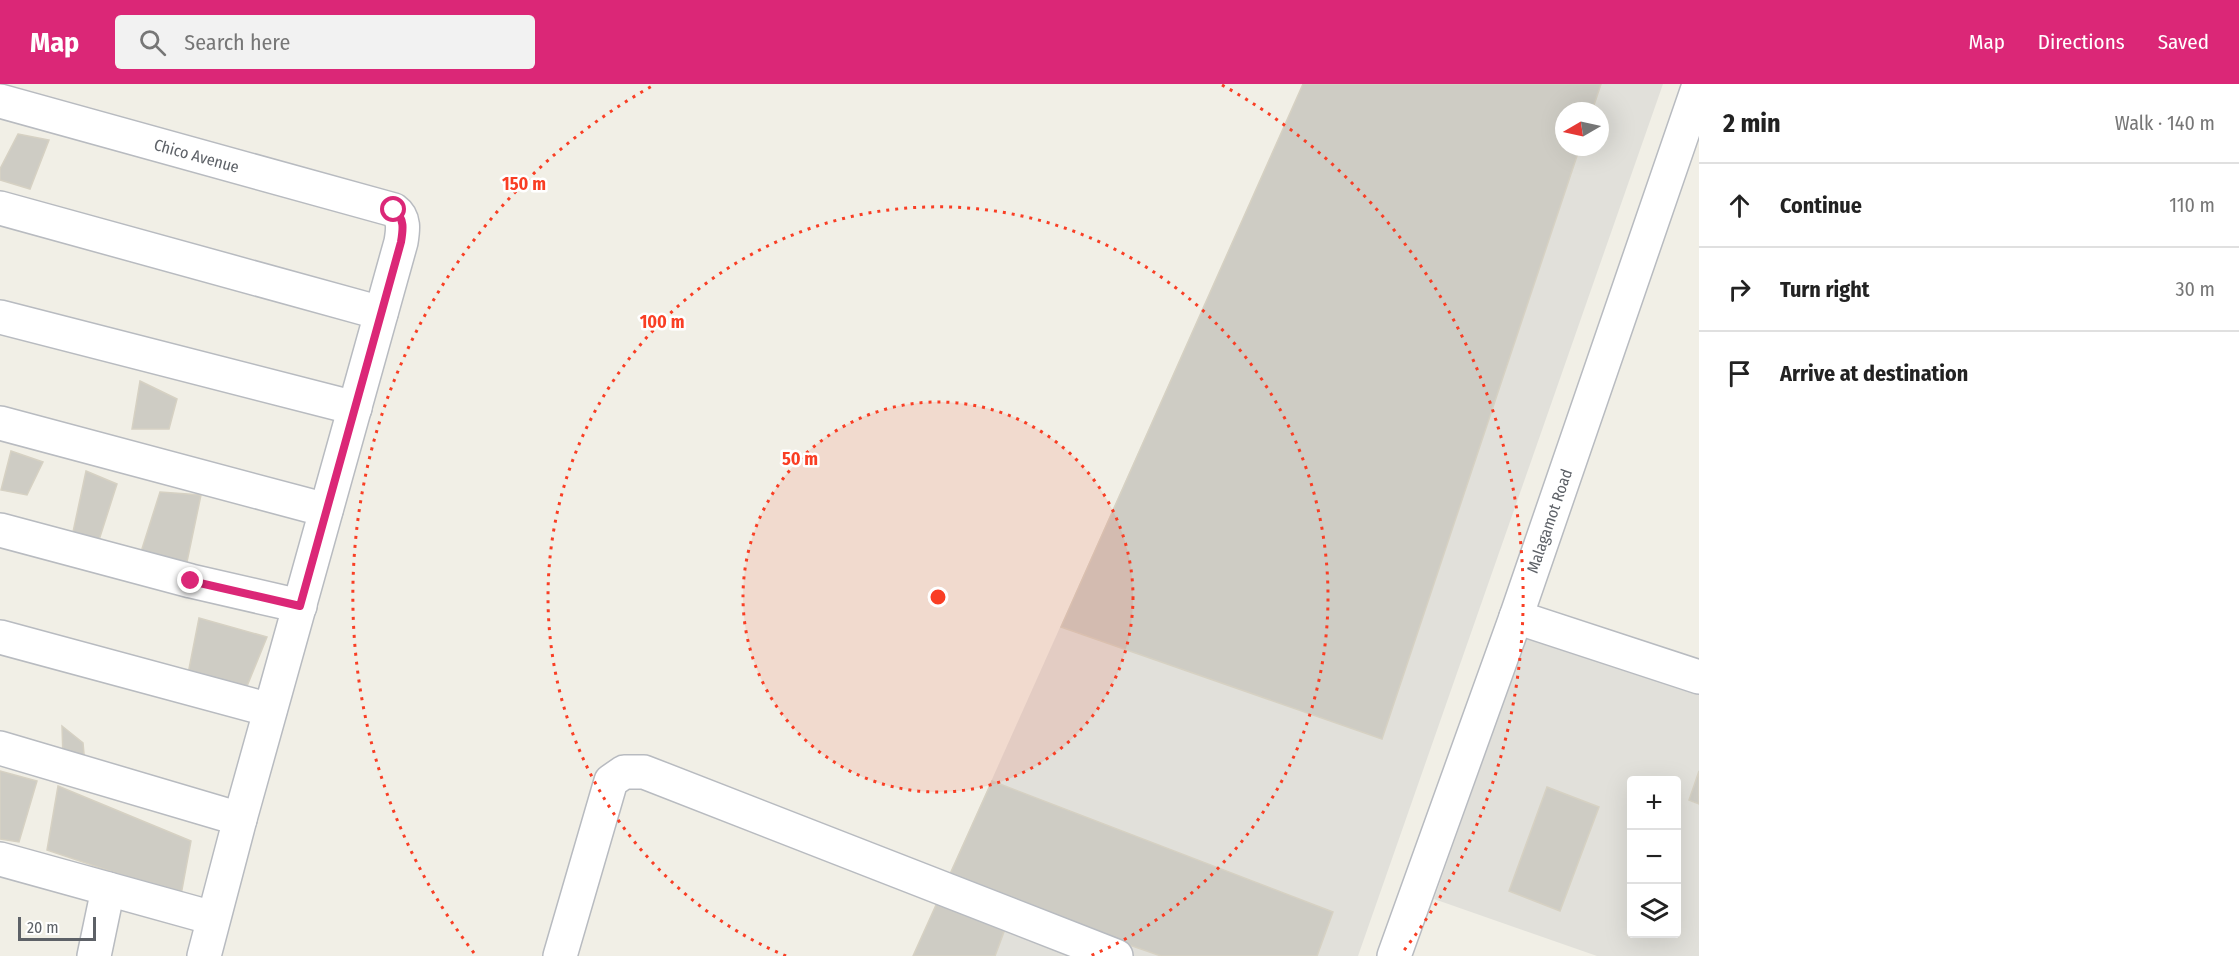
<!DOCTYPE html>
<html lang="en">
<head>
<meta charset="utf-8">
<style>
  :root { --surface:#fff; --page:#f2f2f2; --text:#222; --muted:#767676; --line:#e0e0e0; --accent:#db2777 }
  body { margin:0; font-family:"Fira Sans Condensed",sans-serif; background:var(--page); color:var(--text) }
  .controls { position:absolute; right:18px; bottom:18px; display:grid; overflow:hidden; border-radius:6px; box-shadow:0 6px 24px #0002 }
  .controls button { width:54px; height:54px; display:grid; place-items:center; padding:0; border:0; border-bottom:2px solid var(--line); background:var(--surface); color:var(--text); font:30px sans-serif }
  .compass { position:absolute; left:1555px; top:18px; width:54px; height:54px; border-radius:50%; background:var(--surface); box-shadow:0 6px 24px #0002; rotate:261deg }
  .scale { position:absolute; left:18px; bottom:15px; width:78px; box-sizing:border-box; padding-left:6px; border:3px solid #5d6167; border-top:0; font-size:16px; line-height:21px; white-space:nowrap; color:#5d6167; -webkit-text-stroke:4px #fff; paint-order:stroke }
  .stop { position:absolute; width:18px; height:18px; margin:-14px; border:4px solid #db2777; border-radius:50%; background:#fff }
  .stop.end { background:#db2777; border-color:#fff; box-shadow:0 2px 6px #0008 }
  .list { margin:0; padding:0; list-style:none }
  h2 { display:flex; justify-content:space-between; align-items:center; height:78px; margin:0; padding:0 24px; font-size:26px }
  h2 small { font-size:20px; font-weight:400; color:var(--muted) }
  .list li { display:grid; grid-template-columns:39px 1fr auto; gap:18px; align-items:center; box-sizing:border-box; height:84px; padding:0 24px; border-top:2px solid var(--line) }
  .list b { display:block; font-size:22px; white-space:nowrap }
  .list em { font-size:20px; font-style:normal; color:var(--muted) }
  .icon { flex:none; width:33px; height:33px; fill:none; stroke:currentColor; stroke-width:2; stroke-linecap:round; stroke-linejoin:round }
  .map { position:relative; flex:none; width:1699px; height:872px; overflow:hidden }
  header { display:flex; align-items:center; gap:36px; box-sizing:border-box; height:84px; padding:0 30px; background:var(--accent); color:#fff }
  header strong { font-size:28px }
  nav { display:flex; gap:33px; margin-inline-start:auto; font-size:21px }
  .search { width:420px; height:54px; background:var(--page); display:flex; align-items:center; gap:15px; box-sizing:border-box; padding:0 21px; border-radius:6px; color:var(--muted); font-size:22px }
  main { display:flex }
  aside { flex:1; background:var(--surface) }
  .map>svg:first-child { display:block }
  .industrial { fill:#e1e0da; fill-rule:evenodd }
  .building { fill:#ceccc4; stroke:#d6d1c3; stroke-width:1.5 }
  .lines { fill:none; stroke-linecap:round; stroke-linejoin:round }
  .minor-casing { stroke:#b8bbc0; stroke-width:36 }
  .minor { stroke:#fff; stroke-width:33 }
  .route { stroke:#db2777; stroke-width:8 }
  .ring { fill:none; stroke:#f93e24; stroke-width:3; stroke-dasharray:3 6 }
  .labels { text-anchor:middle; stroke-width:5; stroke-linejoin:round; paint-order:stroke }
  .street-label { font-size:16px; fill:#5d6167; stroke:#fff }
  .centre { fill:#f93e24; stroke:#fff; stroke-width:3 }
  .ring-label { font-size:18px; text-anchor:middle; font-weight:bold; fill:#f93e24; stroke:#fff; stroke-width:5; stroke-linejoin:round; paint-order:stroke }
</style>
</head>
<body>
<header>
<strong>Map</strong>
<div class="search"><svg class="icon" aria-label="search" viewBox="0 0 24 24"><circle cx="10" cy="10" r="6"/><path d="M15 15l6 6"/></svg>Search here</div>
<nav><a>Map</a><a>Directions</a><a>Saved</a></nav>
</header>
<main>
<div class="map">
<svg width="1699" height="872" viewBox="0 0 1699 872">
  <rect width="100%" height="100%" fill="#f1efe6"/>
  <path class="industrial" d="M1303,0H1663L1358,872H913ZM1564,27H1600V63H1564Z
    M1530,544L1699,601V872H1597L1434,815ZM1632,696H1676V850H1632Z"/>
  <path class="building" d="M1303,0H1601L1592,27H1564V63H1580L1382,655L1061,543Z
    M18,50L49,56L30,105L0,96V85Z
    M140,297L177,315L169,345H132Z
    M11,367L43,378L27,411L1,406Z
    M86,387L117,400L99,456L73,448Z
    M160,408L201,411L184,492L141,468Z
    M199,534L267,553L245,607L188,590Z
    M62,642L83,659L85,681L63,674Z
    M0,687L37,697L19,758L0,755Z
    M1699,687V720L1689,716Z
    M992,697L1333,828L1317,872H1161L1014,821L995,872H913Z
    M58,702L191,757L181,811L47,766Z
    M1547,703L1599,723L1560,827L1509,807Z"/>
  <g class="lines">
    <defs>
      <g id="minor">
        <path id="s1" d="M0,17L394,126C405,134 403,146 401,158L240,735L204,872"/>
        <path d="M0,124L381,229"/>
        <path d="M0,233L355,324"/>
        <path d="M0,339L326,426"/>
        <path d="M0,446L191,497L300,522"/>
        <path d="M1516,533L1699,593"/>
        <path d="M0,553L270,626"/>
        <path d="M0,664L240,735"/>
        <path d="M0,775L213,834"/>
        <path d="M94,872L108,805"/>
        <path d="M560,872L611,697L624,688H644L1116,872"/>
        <path id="s2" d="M1394,872L1516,533L1699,1"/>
      </g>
    </defs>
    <use href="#minor" class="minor-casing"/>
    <use href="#minor" class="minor"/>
  </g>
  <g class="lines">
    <path class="route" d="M191,497L300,522L401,158C403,146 405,134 394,126"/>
  </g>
  <circle cx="938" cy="513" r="195" fill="#f93e24" fill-opacity=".12"/>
  <g class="ring">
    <circle cx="938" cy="513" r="195"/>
    <path d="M786 872A390 390 0 1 1 1090 872"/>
    <path d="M474 869A585 585 0 0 1 654 1M1222 1A585 585 0 0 1 1402 869"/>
  </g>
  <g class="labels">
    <g class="street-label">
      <text dy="6" stroke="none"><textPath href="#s1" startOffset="204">Chico Avenue</textPath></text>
      <text dy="6" stroke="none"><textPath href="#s2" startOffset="462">Malagamot Road</textPath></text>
    </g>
  </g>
  <circle cx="938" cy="513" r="9" class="centre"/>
  <g class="ring-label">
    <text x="524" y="106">150 m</text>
    <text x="662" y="244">100 m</text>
    <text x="800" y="381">50 m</text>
  </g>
</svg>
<div class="controls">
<button>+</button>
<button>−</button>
<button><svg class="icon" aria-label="layers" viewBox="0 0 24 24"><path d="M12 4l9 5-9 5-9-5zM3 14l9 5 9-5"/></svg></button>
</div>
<svg class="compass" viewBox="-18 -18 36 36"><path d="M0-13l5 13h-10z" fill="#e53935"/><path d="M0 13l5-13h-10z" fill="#767676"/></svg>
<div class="scale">20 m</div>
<div class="stop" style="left:394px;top:126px"></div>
<div class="stop end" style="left:191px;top:497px"></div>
</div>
<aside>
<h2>2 min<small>Walk · 140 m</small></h2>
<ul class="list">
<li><svg class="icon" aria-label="ahead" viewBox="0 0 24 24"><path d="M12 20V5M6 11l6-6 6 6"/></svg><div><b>Continue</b></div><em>110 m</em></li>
<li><svg class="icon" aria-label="right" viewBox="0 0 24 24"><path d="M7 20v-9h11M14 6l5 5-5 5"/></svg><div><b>Turn right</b></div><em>30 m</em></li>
<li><svg class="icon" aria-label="arrive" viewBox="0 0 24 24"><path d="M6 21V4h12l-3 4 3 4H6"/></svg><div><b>Arrive at destination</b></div></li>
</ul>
</aside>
</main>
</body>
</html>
